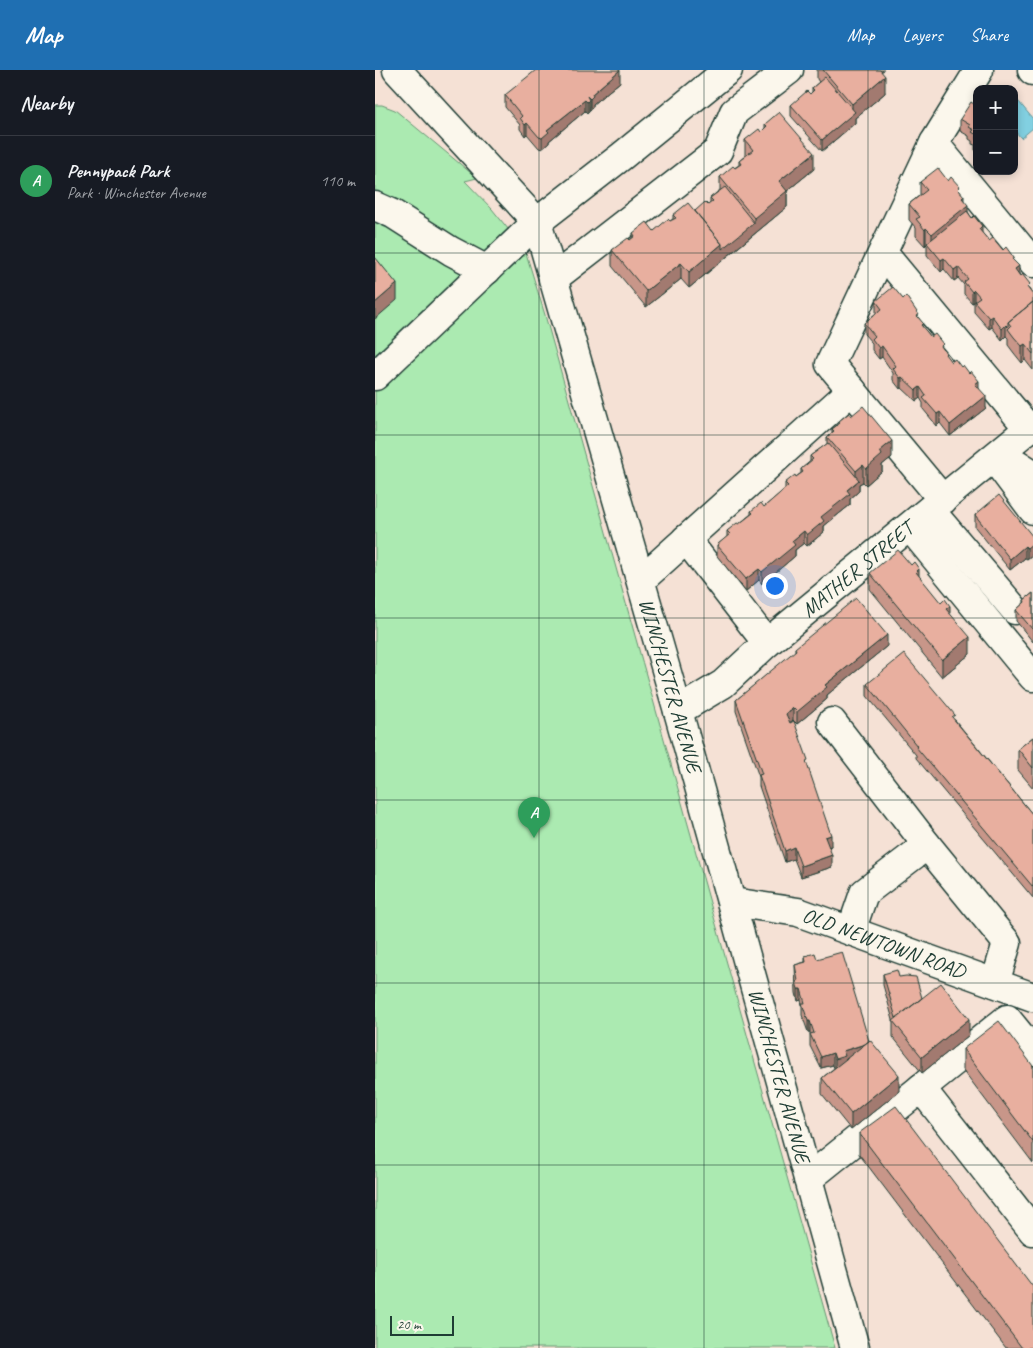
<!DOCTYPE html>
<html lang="en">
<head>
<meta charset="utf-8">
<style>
  :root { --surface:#171b24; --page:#242831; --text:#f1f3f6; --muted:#9ea1a6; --line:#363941; --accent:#1f6fb2 }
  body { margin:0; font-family:Caveat,sans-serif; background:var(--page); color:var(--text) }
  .controls { position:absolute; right:15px; top:15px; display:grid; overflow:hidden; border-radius:10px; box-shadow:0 2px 8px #0003 }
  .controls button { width:45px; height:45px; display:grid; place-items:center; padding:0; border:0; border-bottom:1px solid var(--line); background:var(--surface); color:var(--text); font:25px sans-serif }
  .scale { position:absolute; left:15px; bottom:12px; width:64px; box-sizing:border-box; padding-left:5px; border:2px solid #1f3d34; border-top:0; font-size:14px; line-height:18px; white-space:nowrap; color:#1f3d34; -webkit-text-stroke:4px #fbf7ec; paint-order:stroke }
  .you { position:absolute; left:399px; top:515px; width:18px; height:18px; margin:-12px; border:4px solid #fff; border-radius:50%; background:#1a73e8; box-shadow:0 0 0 8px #1a73e833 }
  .badge { display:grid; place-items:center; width:32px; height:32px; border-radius:50%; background:var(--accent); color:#fff; font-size:16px; font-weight:700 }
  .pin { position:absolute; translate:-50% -41px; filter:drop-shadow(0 1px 2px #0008) }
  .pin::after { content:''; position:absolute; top:26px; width:18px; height:15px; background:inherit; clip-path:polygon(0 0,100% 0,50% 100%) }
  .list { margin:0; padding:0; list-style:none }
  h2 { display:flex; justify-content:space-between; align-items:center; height:65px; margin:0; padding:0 20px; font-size:21px }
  h2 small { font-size:16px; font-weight:400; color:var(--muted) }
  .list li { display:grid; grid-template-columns:32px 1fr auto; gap:15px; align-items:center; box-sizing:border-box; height:90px; padding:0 20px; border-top:1px solid var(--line) }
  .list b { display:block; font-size:19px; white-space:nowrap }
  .list p { margin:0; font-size:16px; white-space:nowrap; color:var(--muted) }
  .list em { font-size:16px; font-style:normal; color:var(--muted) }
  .map { position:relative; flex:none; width:658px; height:1278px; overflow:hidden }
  header { display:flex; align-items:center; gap:30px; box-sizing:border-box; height:70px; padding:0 25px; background:var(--accent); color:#fff }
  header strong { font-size:24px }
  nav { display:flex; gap:28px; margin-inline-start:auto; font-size:18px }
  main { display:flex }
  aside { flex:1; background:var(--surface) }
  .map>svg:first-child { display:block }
  .green { fill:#abeab1; stroke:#659472 }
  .water { fill:#82d0e1; stroke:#5a959c }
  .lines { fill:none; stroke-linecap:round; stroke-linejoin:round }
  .minor-casing { stroke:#1f3d34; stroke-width:31 }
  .minor { stroke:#fbf7ec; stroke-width:28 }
  .wall { fill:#c89689; stroke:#1f3d34 }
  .shaded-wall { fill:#a27a6f; stroke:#1f3d34 }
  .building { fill:#e8af9f; stroke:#1f3d34 }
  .grid { fill:none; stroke:#1f3d34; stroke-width:1; stroke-opacity:0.55 }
  .labels { text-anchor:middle; stroke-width:5; stroke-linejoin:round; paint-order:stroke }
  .street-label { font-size:21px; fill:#1f3d34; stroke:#fbf7ec }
</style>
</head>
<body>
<header>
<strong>Map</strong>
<nav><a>Map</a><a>Layers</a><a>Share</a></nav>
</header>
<main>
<aside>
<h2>Nearby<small></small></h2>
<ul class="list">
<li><span class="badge" style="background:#2e9e5b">A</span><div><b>Pennypack Park</b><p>Park · Winchester Avenue</p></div><em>110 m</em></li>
</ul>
</aside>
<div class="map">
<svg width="658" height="1278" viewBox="0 0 658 1278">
  <rect width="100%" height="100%" fill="#f5e1d5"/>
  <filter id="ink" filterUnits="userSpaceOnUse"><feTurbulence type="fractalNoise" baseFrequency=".02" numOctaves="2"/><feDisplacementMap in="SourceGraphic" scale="10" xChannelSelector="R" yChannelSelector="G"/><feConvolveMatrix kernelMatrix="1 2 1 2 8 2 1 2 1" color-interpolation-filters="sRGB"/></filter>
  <g filter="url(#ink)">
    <path class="green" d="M0,35H7L20,40L102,108L90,111L117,139L150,180L170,245L460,1278H0Z"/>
    <path class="water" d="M639,26L658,49V58L646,68L639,60Z"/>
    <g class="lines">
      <defs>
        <g id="minor">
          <path id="s1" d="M22,0L162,152L303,641L480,1278"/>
          <path d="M604,0L559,73L658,193"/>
          <path d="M657,0L658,1"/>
          <path d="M559,73L455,294L568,430"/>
          <path d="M0,136L18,144L76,181L112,200"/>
          <path d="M508,183L654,359"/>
          <path d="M178,209L343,81L359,42L414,0"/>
          <path d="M0,306L162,152L247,86L353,0"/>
          <path d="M625,383L658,404"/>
          <path d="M619,388L658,440"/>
          <path d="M555,440L640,540"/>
          <path d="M535,457L658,607"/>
          <path d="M311,469L392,573"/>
          <path d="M266,510L477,320"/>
          <path id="s2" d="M303,641L348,614L392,573L658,355"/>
          <path d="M457,652L552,775L489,823L476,861"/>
          <path d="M552,775L632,873L620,913"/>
          <path id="s3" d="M357,832L423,842L658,927"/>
          <path d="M546,1018L658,1161"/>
          <path d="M433,1109L632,949L658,981"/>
        </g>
      </defs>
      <use href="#minor" class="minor-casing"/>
      <use href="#minor" class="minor"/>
    </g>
    <path class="wall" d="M442,0H509L506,2L510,23L480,48V53L447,81L416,46V35L435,24L437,22V18L444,12L442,9Z
      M245,12L218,34V37L215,40H214V41L212,43L210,41L174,71V73L167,79L164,78L152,64L150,66L145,59V55L130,37V25Z
      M602,36V81L600,80V75L597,74V71L594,69V66L585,61V49Z
      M390,54L439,99L412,121V137L347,191L314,218L306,209L271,237L237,196V180L258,168V163L279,161L298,149V145L320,141L333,135L335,133V128L345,120V107L364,95V91L370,86V70L386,62L390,58Z
      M573,111L585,121L593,142L607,163L614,171L628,180L639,191L644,204L658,225V300L650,290L647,293L639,283L633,275V268L631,266L627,270L617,257L614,259L599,242V232L597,233L589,224V215L583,208L579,211L569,199L566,202L552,185V175L551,174L550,176L541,166V158L534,150V134L545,125V112Z
      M528,229L544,248L548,258L556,267L568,279L571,287L576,292L604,318L611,338L575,366L565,353L562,356L548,339V333L545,328L541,331L527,318L525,319L518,310V303L507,287L504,289L497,280V273L489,264V253L501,243V231Z
      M464,351L517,387L507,395V401L491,415L488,412L484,414V421L475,429V435L449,456V462L432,476L429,473L420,480V486L387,514L384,510L371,521L342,486V475L352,467V461L364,454L376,444V441L389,437L410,419V413L421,407L426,403V399L435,392V386L452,374V367L457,362V359L464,354Z
      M600,445L658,482V484L652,489L650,488L635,500L600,457Z
      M495,503L544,506L595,584L567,607L495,519Z
      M658,523V572L641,551V540L649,533V530Z
      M512,576L452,625V629L422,654L418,650L415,652L433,698L456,776L454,777L457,797L426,807L419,789L410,792L384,716V707L361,641V630L420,582V578Z
      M492,614L580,650L658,745V828L541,688V685L492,626Z
      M658,667V718L643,700V679Z
      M430,886L442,889L524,1021L476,1060L447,1024V1008L459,998L458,995L446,998L435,976V962H433L427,945V935L426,930L423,931L421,923L420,895L430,892Z
      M508,904L524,907L547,928L594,965L547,1003L518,967V950L508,915Z
      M588,979L658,996V1093L588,1000Z
      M484,1063L658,1278H631L484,1084Z"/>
    <path class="shaded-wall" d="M245,0V12L218,34V37L215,40V29L217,24Z
      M510,6V23L480,48V53L447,81V70L477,44V34Z
      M210,30V41L174,71V73L167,79V68L172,60Z
      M214,30V41L212,43V32Z
      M152,53V64L150,66V55Z
      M439,83V99L412,121V137L314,218V202L347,174L379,153V148L404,111Z
      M589,126V138L593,135V151L557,179V164Z
      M607,156V168L604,159Z
      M551,158V174L550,176V160Z
      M569,188V199L566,202V190Z
      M306,193V209L271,237V221Z
      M644,196V208L640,199Z
      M583,197V208L579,211V200Z
      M22,214V230L0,249V233Z
      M599,220V232L597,233V222Z
      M617,246V257L614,259V248Z
      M631,255V266L627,270V259Z
      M650,274V290L647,293V276Z
      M507,276V287L504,289V278Z
      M527,307V318L525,319V308Z
      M604,311V322L600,314Z
      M545,317V328L541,331V320Z
      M611,326V338L575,366V355Z
      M565,342V353L562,356V344Z
      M517,371V387L507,395V401L491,415V399L505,381Z
      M488,395V412L484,414V421L475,429V435L449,456V462L432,476V465L446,447L472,420L481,413V401Z
      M429,461V473L420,480V486L387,514V502L417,471Z
      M658,470V484L652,489V478Z
      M650,476V488L635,500V489Z
      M384,499V510L371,521V509Z
      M544,499V515L541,502Z
      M575,536V552L571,539Z
      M512,565V576L452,625V629L422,654V642L450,615Z
      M595,567V584L567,607V590Z
      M418,638V650L411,656V644Z
      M456,765V776L450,778V767Z
      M419,777V789L410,792V781Z
      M457,785V797L426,807V796Z
      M423,919H426V930L423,931Z
      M594,949V965L547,1003V987Z
      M433,951H435V962H433Z
      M494,973L460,1000V989L468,981Z
      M458,983V995L446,998V987Z
      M524,1005V1021L476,1060V1044Z"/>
    <path class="building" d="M161,0H245L217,24L218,26L215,29L212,26L214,30L212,32L210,30L172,60L174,62L167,68L164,67L152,53L150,55L145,48L147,46L130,25Z
      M448,0H505L510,6L477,34Z
      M450,7L480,42L447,70L416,35L432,21L435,24L439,20L437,18Z
      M596,32L602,36V65L597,62L599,60L594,57L595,55L585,49Z
      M404,42L439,83L404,111L412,121L379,148L345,107L358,96L360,98L366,94L364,91L378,80L370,70L384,59L386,62L392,56L390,54Z
      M563,98L573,111L576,107L585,117L583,119L589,126L587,128L593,135L557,164L551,158L550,160L541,149L545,147L534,134L552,120L545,112Z
      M350,117L379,153L347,179V174L320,141L330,132L333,135L338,131L335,128Z
      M313,133L347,174L314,202L306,193L271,221L237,180L253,168L255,170L260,166L258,163L272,152L279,161L293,149L295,151L301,148L298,145Z
      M592,141L597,148L599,146L607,156L604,159L614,171L618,168L628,180L631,177L639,188L637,189L644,196L640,199L645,206L647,204L655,214L652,217L658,225V232L633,252V257L631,255L627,259L617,246L614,248L599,231L605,227L599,220L597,222L589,212L593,209L583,197L579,200L569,188L566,190L552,173Z
      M0,187L22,214L0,233Z
      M518,217L528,229L531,226L544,245L542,246L548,253L546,255L556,267L560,264L568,274L566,276L571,283L570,284L576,292L580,289L586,297L588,295L594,303L596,301L604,311L600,314L611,326L575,355L565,342L562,344L548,328L551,326L545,317L541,320L527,307L525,308L518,299L521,296L507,276L504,278L497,269L500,266L489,253L507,239L501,231Z
      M658,232V284L650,274L647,276L639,267L633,259L636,256L633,252Z
      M488,336L517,371L505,381L507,385L491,399L488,395L481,401L452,367L459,361L457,359L465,353L464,351L474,343L476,346Z
      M453,373L484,410L472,420L475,424L446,447L449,451L432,465L429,461L417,471L420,475L387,502L384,499L371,509L342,475L355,464L352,461L362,453L364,454L378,443L376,441L386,433L389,437L413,416L410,413L420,405L421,407L428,402L426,399L438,389L435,386Z
      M624,425L658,467V470L656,471L658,473L652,478L650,476L635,489L600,445Z
      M523,480L536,495L539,492L544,499L541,502L566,533L570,529L575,536L571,539L595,567L567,590L495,503Z
      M658,523V560L641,540L650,532L649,530Z
      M481,528L512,565L450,615L452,617L422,642L418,638L411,644L415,653L419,651L433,690L431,691L456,765L450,767L457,785L426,796L419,777L410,781L384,705L387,704L361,630L421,580L420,578Z
      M529,584L580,645L577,647L658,745V817L541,677L542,676L492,614Z
      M658,667V698L643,679Z
      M467,882L494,971L490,974L468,981L470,986L460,989L458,983L446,987L435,964L439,963L435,951H433L427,933H430L426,919H423L421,912L423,911L420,895L431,892L430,886L440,883L442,889Z
      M522,900L524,907L531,906L541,907L547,928L521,948L508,904Z
      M566,913L594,949L547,987L518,951Z
      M624,951L658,996V1072L588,979Z
      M495,970L524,1005L476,1044L447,1008Z
      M521,1036L658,1217V1278H647L484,1063Z"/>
  </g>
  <path class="grid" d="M164,0V1278M329,0V1278M493,0V1278M0,183H658M0,365H658M0,548H658M0,730H658M0,913H658M0,1095H658"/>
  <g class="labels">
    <g class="street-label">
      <text dy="7" stroke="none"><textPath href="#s2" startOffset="229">MATHER STREET</textPath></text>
      <text dy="7" stroke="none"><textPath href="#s1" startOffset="689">WINCHESTER AVENUE</textPath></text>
      <text dy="7" stroke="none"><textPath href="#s3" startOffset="158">OLD NEWTOWN ROAD</textPath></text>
      <text dy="7" stroke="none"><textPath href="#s1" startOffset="1094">WINCHESTER AVENUE</textPath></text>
    </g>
  </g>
</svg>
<div class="controls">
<button>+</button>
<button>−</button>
</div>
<div class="scale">20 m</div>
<div class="you"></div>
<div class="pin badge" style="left:159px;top:768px;background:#2e9e5b">A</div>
</div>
</main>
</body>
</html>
